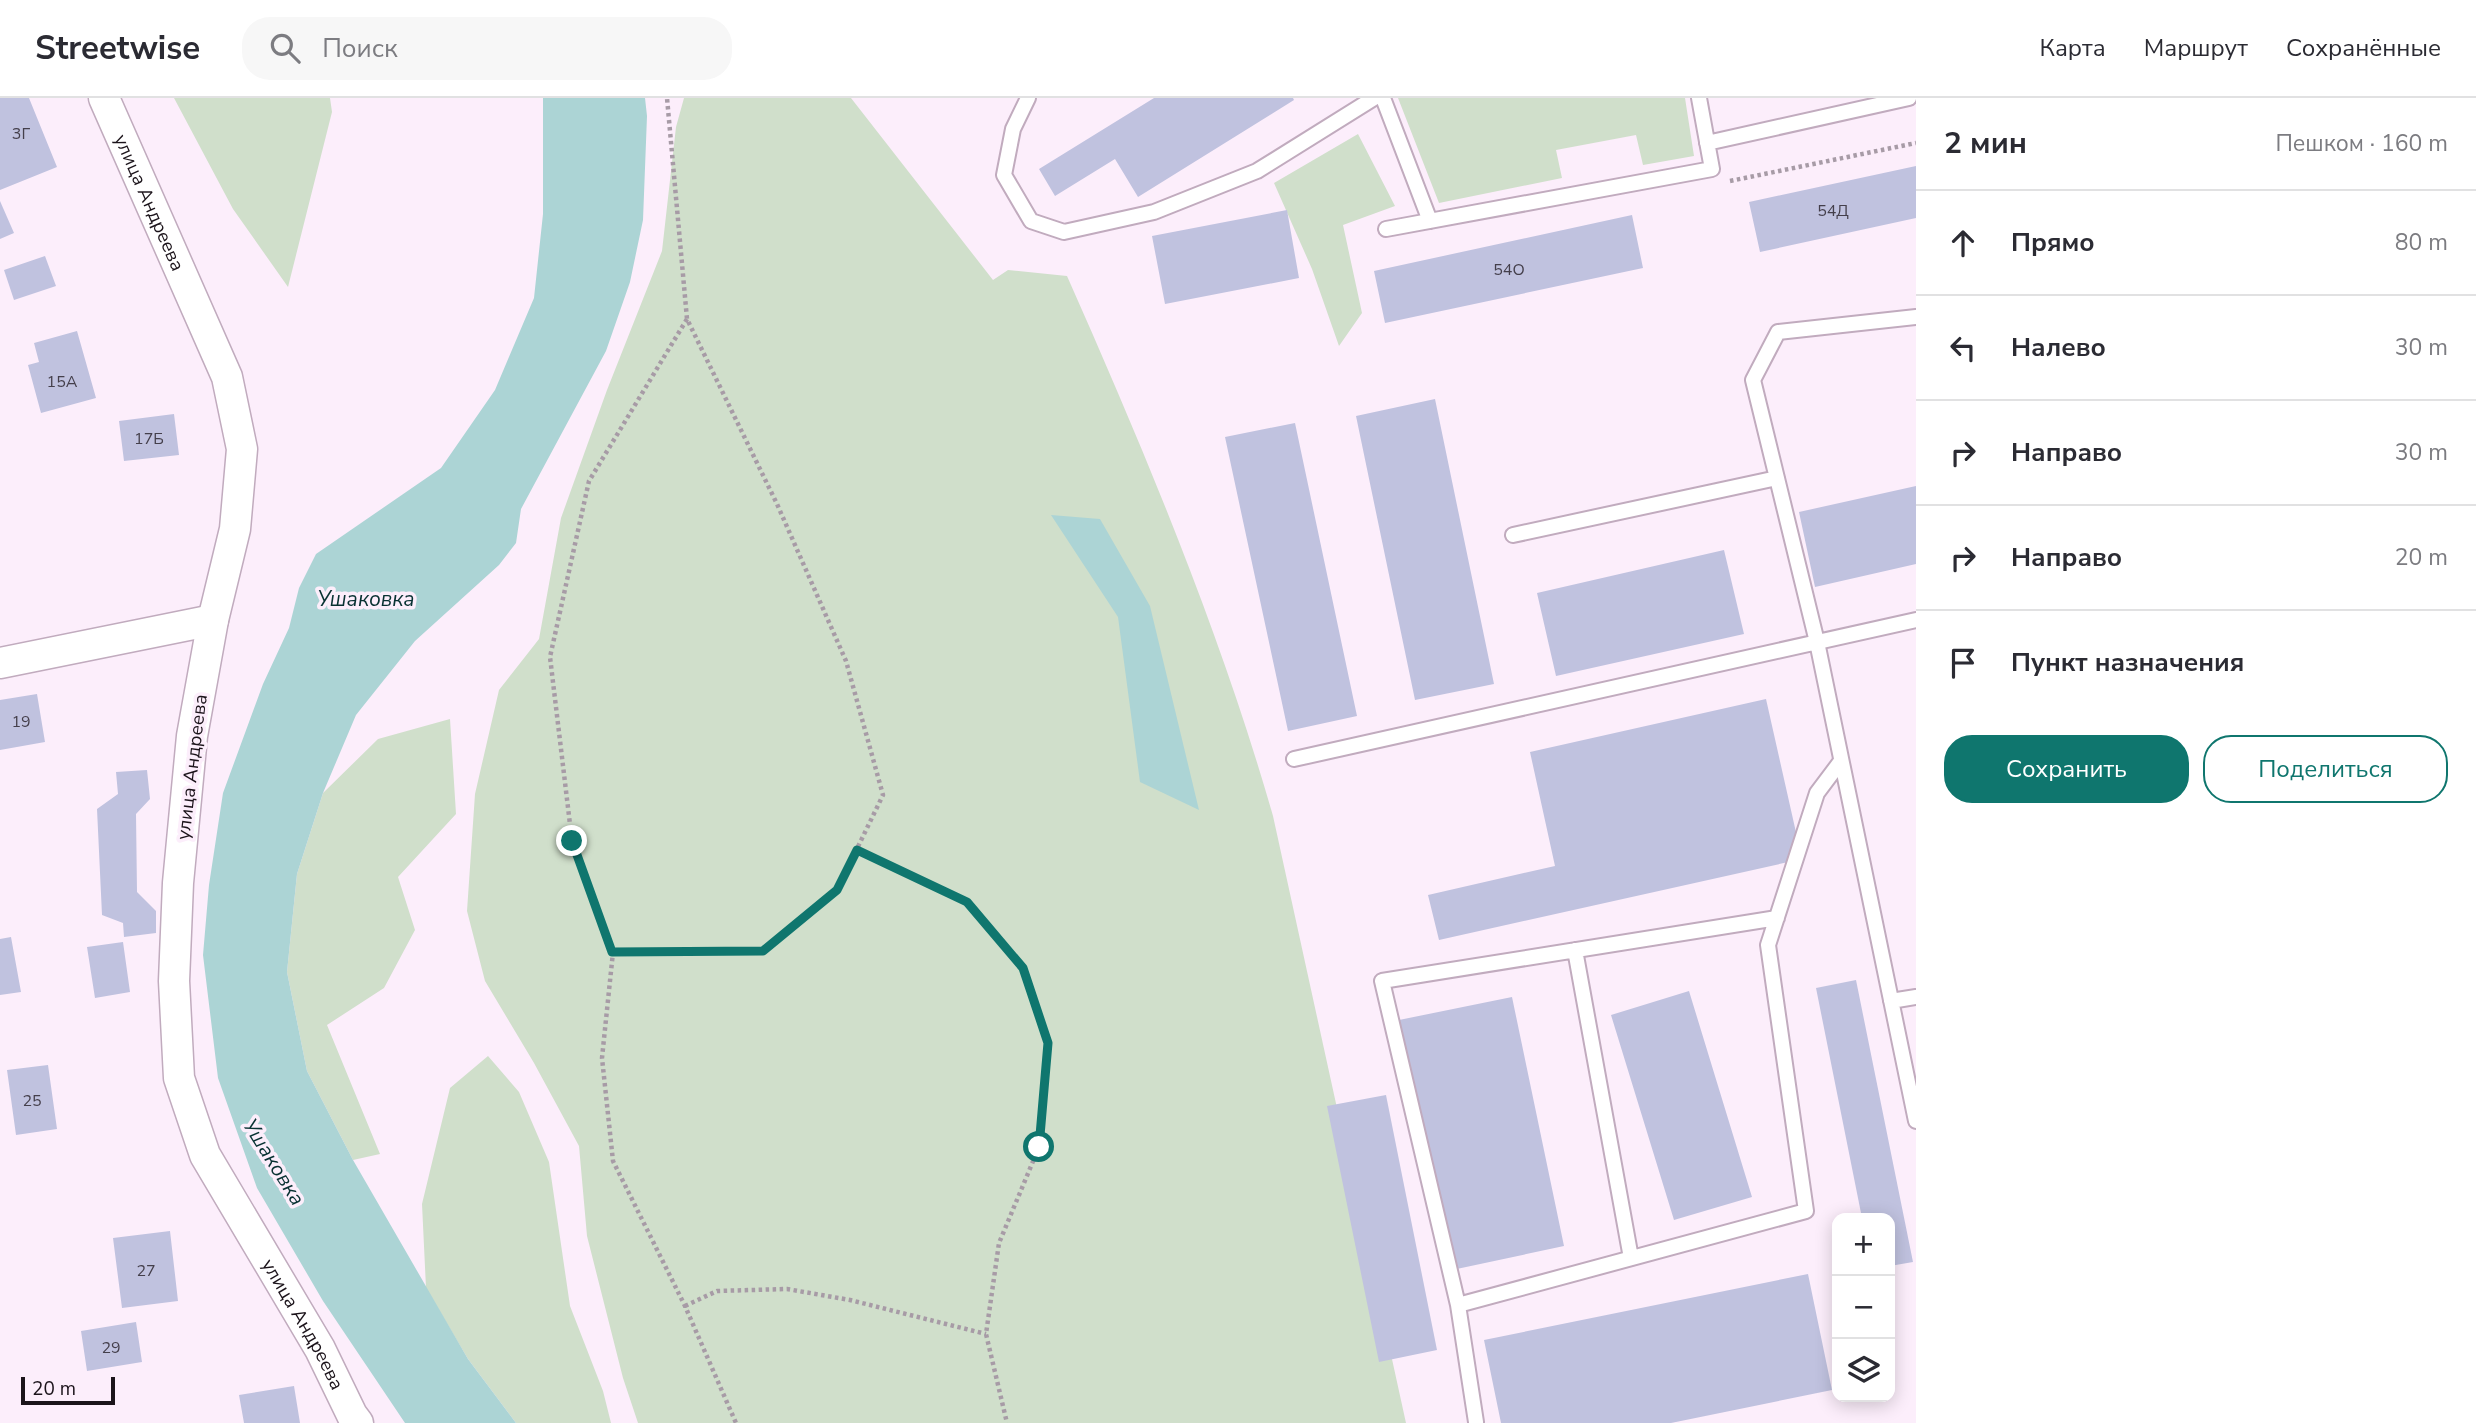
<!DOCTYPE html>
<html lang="ru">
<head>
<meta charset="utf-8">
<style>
  :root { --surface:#fff; --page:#f7f7f7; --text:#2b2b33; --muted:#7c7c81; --line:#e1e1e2; --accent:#0f766e }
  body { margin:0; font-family:"Nunito Sans",sans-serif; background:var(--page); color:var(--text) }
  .controls { position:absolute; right:21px; bottom:21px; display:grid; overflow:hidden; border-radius:14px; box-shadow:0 4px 18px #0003 }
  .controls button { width:63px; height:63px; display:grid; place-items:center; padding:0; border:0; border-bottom:2px solid var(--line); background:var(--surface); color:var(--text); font:35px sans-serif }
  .scale { position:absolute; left:21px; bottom:18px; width:94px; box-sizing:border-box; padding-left:7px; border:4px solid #1b131a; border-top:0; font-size:19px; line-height:24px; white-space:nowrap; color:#1b131a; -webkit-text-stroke:5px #fceefb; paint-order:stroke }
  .stop { position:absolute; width:21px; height:21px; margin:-16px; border:5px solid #0f766e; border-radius:50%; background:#fff }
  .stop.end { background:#0f766e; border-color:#fff; box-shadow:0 2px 7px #0008 }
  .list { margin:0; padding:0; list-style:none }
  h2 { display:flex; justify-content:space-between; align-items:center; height:91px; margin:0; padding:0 28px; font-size:30px }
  h2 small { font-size:23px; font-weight:400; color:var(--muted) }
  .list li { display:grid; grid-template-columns:46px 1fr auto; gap:21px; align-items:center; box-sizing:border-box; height:105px; padding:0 28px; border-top:2px solid var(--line) }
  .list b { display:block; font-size:26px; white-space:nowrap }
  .list em { font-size:23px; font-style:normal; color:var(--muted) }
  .actions { display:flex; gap:14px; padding:21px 28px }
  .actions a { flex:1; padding:16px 0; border:2px solid var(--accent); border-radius:28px; text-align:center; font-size:24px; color:var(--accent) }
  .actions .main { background:var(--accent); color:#fff }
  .icon { flex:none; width:38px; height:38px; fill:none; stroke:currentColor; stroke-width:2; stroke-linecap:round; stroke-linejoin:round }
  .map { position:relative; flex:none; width:1916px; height:1325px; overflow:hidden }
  header { display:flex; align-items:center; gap:42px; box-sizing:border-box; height:98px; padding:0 35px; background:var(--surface); border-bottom:2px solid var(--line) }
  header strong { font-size:33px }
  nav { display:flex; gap:38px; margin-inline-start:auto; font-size:24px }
  .search { width:490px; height:63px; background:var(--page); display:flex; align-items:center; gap:18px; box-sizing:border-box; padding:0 24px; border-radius:28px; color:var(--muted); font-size:26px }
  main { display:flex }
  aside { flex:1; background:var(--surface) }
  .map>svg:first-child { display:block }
  .green { fill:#d0dfcb }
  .water { fill:#acd4d5 }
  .building { fill:#c0c2df }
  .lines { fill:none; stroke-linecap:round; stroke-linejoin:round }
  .lane-casing { stroke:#c1abbe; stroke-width:18 }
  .street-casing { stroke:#c1abbe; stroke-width:33 }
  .path { stroke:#a79ba6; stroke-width:4.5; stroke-dasharray:3.5 3.5; stroke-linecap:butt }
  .lane { stroke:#fff; stroke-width:14 }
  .street { stroke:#fff; stroke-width:30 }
  .route { stroke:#0f766e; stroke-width:9 }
  .labels { text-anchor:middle; stroke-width:7; stroke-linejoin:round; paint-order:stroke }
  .number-label { font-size:16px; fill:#443f4b }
  .street-label { font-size:19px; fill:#1b131a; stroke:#fceefb }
  .water-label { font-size:21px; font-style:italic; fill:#083132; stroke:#fceefb }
</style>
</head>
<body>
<header>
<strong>Streetwise</strong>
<div class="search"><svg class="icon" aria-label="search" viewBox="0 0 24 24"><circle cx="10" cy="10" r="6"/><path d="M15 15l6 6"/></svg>Поиск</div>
<nav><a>Карта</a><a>Маршрут</a><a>Сохранённые</a></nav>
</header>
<main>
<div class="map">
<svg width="1916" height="1325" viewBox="0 0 1916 1325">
  <rect width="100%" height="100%" fill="#fceefb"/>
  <path class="green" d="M174,0H330L332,14L288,189L233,111Z
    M684,0H851L993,182L1008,172L1067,178C1145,354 1220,533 1273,718L1406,1325H638L623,1280L587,1138L579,1048L534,965L485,883L467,813L475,696L499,592L539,541L561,420L607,292L662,153L676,29Z
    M1398,0H1685L1694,58L1643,67L1636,37L1556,52L1562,80L1439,105Z
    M1358,36L1395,108L1343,127L1362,215L1339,248L1312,171L1274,85Z
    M450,621L456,716L398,779L415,832L384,890L327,927L380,1056L353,1062L307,973L287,874L297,776L323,695L378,641Z
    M488,958L519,994L549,1064L570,1208L603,1293L611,1325H516L468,1261L426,1190L422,1106L450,990Z"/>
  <path class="water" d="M543,0H645L647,18L643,122L630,184L606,253L521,411L516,445L499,467L415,543L356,617L323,695L297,776L287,874L307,973L353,1062L468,1261L516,1325H405L323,1203L257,1090L218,980L203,857L209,787L223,695L263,586L289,530L299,490L316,456L441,370L495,292L534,200L543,116Z
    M1051,417L1100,421L1150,508L1199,712L1140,684L1118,519Z"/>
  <path class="building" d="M0,0H29L57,69L0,92Z
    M1154,0H1293L1294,2L1138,99L1115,61L1055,98L1039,71Z
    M1916,68V120L1760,154L1749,104Z
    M0,103L14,135L0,141Z
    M1287,112L1299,180L1165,206L1152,138Z
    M1632,117L1643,170L1385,225L1374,173Z
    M45,158L56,188L14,202L4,172Z
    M77,233L96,300L41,315L28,267L39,264L34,245Z
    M1435,301L1494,586L1415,602L1356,318Z
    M174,316L179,357L124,363L119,323Z
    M1295,325L1357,618L1288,633L1225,339Z
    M1916,388V466L1815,489L1799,414Z
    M1724,452L1744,536L1556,578L1537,495Z
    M37,596L45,644L0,652V602Z
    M1766,601L1802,761L1439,842L1428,797L1555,768L1530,654Z
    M147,672L150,701L136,716L137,794L156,813V835L124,839L123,825L102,817L97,711L118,696L116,674Z
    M11,839L21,894L0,897V841Z
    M123,844L130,894L95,900L87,849Z
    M1856,882L1913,1164L1890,1168V1120H1862L1816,890Z
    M1689,893L1752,1099L1674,1122L1611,917Z
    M1512,899L1564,1148L1452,1172L1399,922Z
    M48,967L57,1031L16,1037L7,972Z
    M1386,997L1437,1252L1379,1264L1327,1008Z
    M170,1133L178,1203L122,1210L113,1140Z
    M1808,1176L1832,1292L1671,1325H1501L1484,1242Z
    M136,1224L142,1264L87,1273L81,1233Z
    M294,1288L300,1325H244L239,1297Z"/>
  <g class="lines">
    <defs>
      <path id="lane" d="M1028,0L1013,31L1004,77L1031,123L1064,134L1154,114L1257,73L1374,0
        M1383,0L1430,123
        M1707,45L1909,0
        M1386,131L1712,71L1699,0
        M1916,219L1778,234L1753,282L1817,544L1916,1023
        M1513,437L1777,380
        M1294,661L1916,522
        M1575,852L1631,1160
        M1891,903L1916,899
        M1458,1207L1382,883L1777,820
        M1476,1324L1458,1207L1806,1113L1768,847L1817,695L1841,663"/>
      <g id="street">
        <path id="s1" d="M104,0L227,279L242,351L235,431L213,522L192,638L178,785L174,883L179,980L205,1057L320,1251L352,1317L358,1325"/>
        <path d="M0,565L213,522"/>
      </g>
    </defs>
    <use href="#lane" class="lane-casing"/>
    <use href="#street" class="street-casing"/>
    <path class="path" d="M1730,83L1916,45
      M687,221L589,383L550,559L572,743L613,854L602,960L613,1063L685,1208L736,1325
      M857,752L967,804L1023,870L1048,945L1039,1049L999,1145L986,1236L1007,1325
      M613,854L763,853L837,792L883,697L846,563L777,406L687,221L667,0
      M685,1208L717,1193L787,1191L850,1202L986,1236"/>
    <use href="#lane" class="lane"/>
    <use href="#street" class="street"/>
  </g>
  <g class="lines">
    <path class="route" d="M572,743L612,854L763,853L837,792L857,752L967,804L1023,870L1048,945L1039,1049"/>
  </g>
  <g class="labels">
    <g class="number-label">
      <text x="21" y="41">3Г</text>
      <text x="1833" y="118">54Д</text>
      <text x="1509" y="177">54О</text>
      <text x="62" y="289">15А</text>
      <text x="149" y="346">17Б</text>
      <text x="21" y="629">19</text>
      <text x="32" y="1008">25</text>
      <text x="146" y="1178">27</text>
      <text x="111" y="1255">29</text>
    </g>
    <g class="street-label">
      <text dy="7" stroke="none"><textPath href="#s1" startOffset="114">улица Андреева</textPath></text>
      <text transform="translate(191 669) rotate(-83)" y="7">улица Андреева</text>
      <text dy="7" stroke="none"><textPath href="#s1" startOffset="1290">улица Андреева</textPath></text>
    </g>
    <g class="water-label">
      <text x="366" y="508">Ушаковка</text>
      <text transform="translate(274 1064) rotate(58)" y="7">Ушаковка</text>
    </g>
  </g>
</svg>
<div class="controls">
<button>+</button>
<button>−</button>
<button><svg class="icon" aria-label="layers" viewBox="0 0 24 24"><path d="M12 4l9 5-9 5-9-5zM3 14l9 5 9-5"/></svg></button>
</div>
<div class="scale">20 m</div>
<div class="stop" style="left:1039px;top:1049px"></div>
<div class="stop end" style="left:572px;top:743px"></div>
</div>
<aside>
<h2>2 мин<small>Пешком · 160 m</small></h2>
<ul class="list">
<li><svg class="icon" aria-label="ahead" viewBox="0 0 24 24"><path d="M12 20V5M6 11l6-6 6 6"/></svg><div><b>Прямо</b></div><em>80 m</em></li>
<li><svg class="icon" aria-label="left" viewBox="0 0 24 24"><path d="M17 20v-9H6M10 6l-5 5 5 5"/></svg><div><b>Налево</b></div><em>30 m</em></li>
<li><svg class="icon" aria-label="right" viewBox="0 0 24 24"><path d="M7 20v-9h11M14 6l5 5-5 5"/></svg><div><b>Направо</b></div><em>30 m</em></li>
<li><svg class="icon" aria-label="right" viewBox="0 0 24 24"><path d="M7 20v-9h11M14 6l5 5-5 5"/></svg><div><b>Направо</b></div><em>20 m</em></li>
<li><svg class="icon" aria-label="arrive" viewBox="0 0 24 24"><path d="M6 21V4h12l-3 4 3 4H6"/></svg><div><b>Пункт назначения</b></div></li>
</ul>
<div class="actions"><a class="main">Сохранить</a><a>Поделиться</a></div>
</aside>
</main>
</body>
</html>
